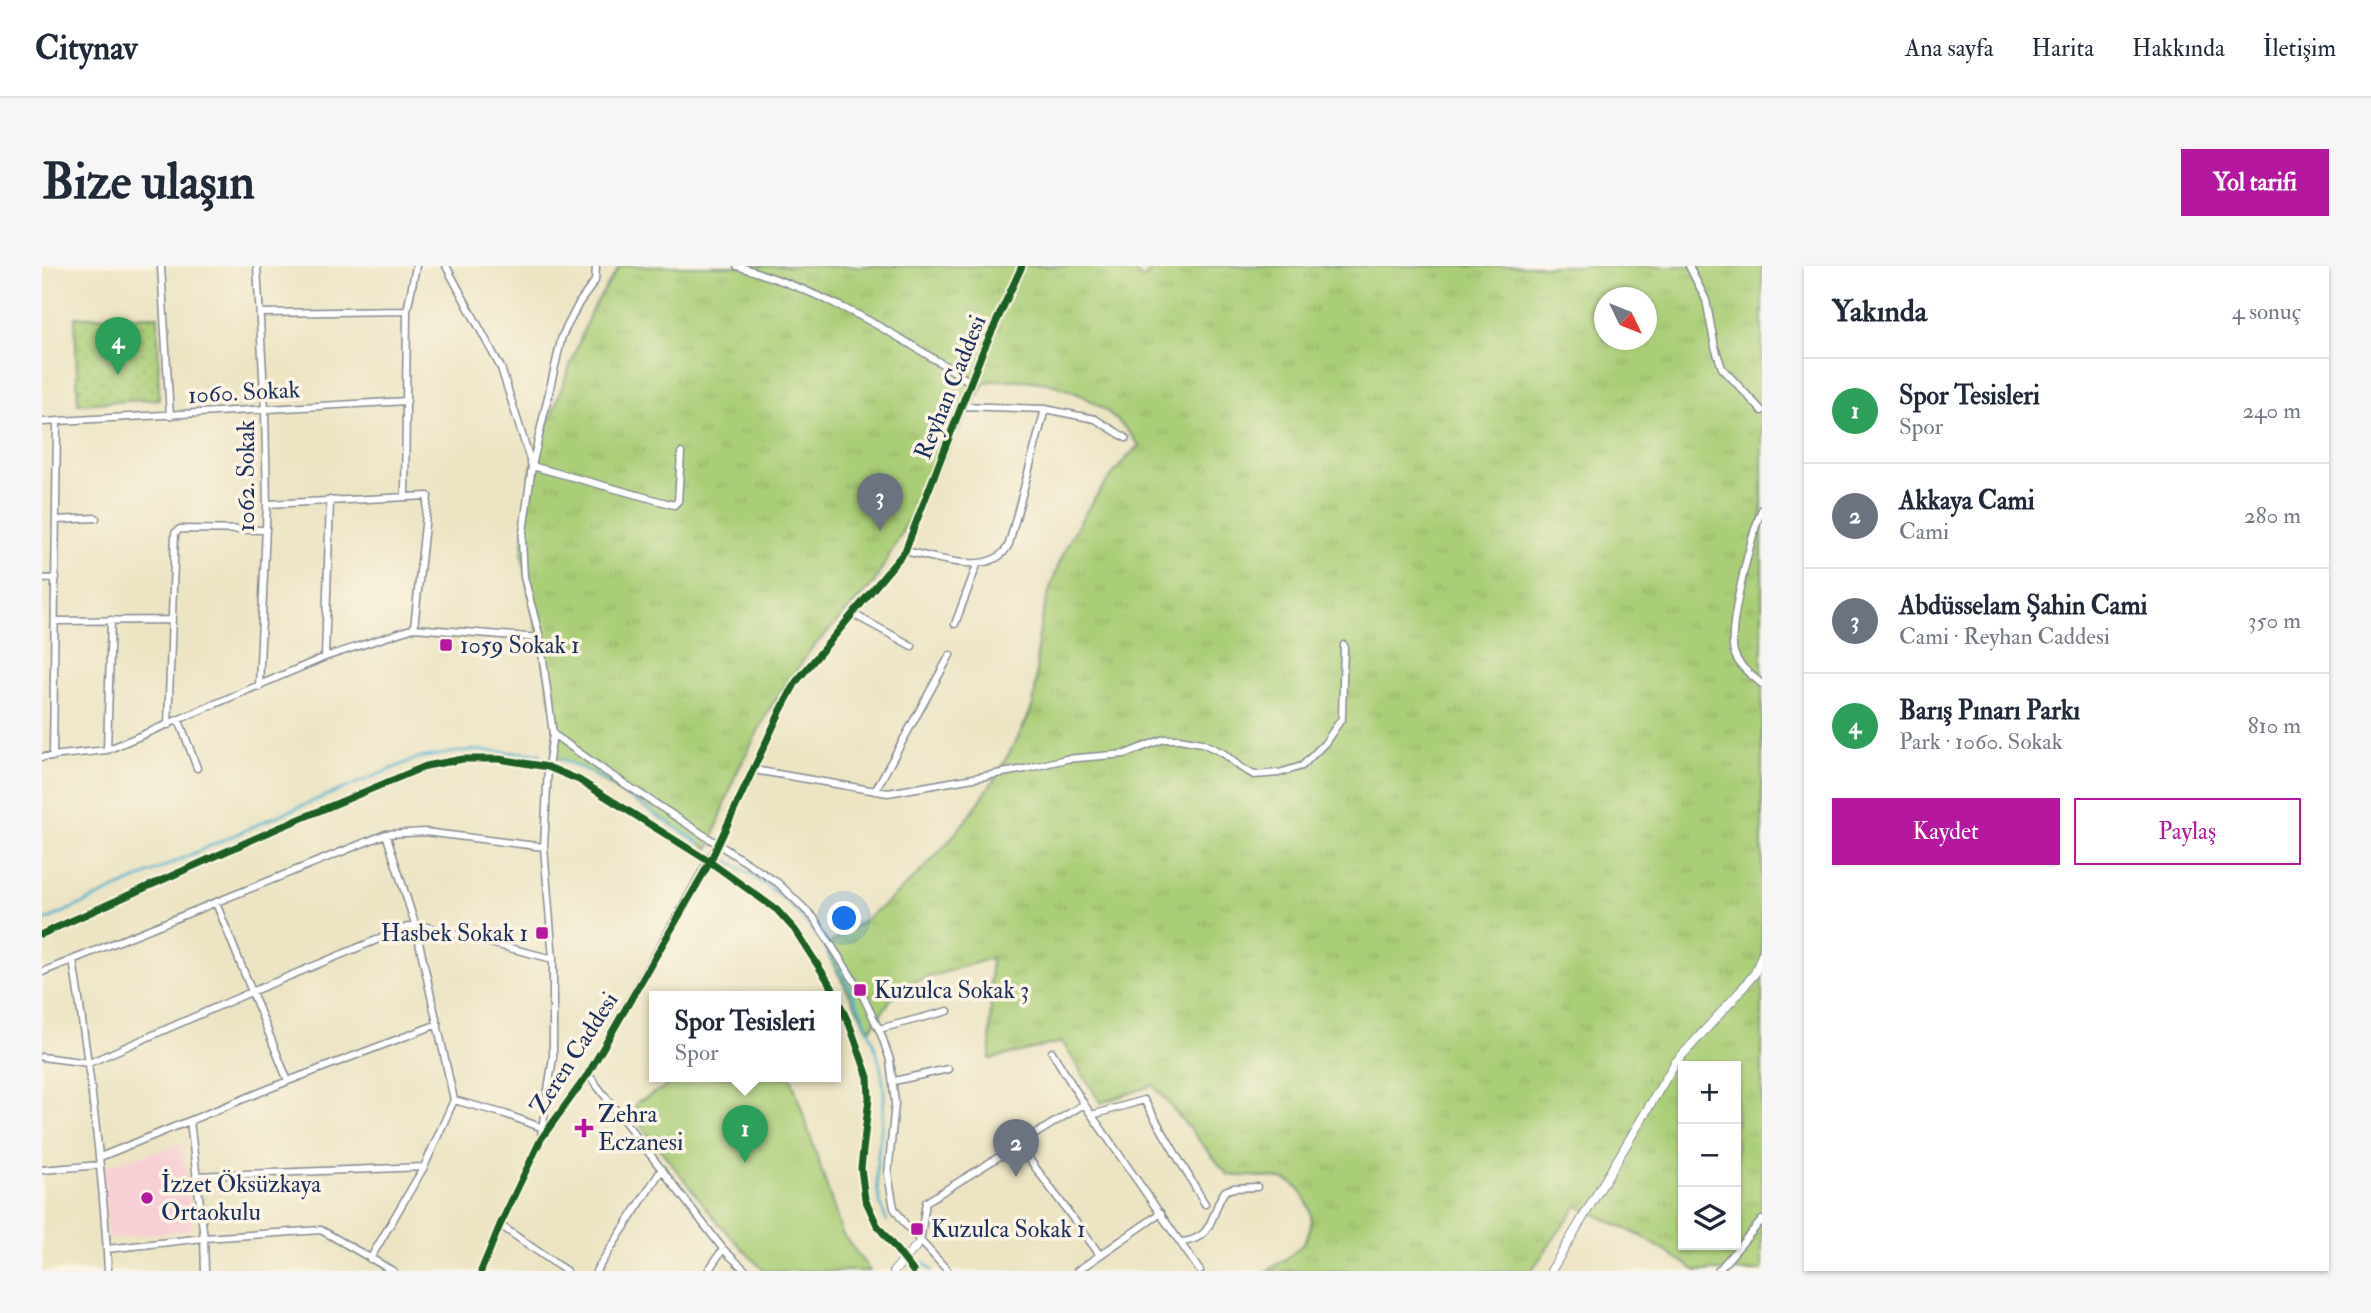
<!DOCTYPE html>
<html lang="tr">
<head>
<meta charset="utf-8">
<style>
  :root { --surface:#fff; --page:#f6f6f7; --text:#1f2937; --muted:#747a83; --line:#e0e1e3; --accent:#b5179e }
  body { margin:0; font-family:"IM FELL Double Pica",serif; background:var(--page); color:var(--text) }
  .controls { position:absolute; right:21px; bottom:21px; display:grid; overflow:hidden; border-radius:0px; box-shadow:0 2px 5px #0004 }
  .controls button { width:63px; height:63px; display:grid; place-items:center; padding:0; border:0; border-bottom:2px solid var(--line); background:var(--surface); color:var(--text); font:35px sans-serif }
  .compass { position:absolute; left:1552px; top:21px; width:63px; height:63px; border-radius:50%; background:var(--surface); box-shadow:0 2px 5px #0004; rotate:133deg }
  .you { position:absolute; left:803px; top:653px; width:24px; height:24px; margin:-18px; border:5px solid #fff; border-radius:50%; background:#1a73e8; box-shadow:0 0 0 10px #1a73e833 }
  .badge { display:grid; place-items:center; width:46px; height:46px; border-radius:50%; background:var(--accent); color:#fff; font-size:23px; font-weight:700 }
  .pin { position:absolute; translate:-50% -58px; filter:drop-shadow(0 2px 4px #0008) }
  .pin::after { content:''; position:absolute; top:37px; width:24px; height:21px; background:inherit; clip-path:polygon(0 0,100% 0,50% 100%) }
  .popup { position:absolute; left:607px; top:725px; width:192px; height:91px; box-sizing:border-box; display:grid; place-content:center; border-radius:0px; background:var(--surface); filter:drop-shadow(0 2px 5px #0005); font-size:23px; white-space:nowrap; color:var(--muted) }
  .popup b { font-size:26px; color:var(--text) }
  .popup::after { content:''; position:absolute; left:50%; top:100%; margin-left:-14px; border:14px solid transparent; border-top-color:var(--surface) }
  .list { margin:0; padding:0; list-style:none }
  h2 { display:flex; justify-content:space-between; align-items:center; height:91px; margin:0; padding:0 28px; font-size:30px }
  h2 small { font-size:23px; font-weight:400; color:var(--muted) }
  .list li { display:grid; grid-template-columns:46px 1fr auto; gap:21px; align-items:center; box-sizing:border-box; height:105px; padding:0 28px; border-top:2px solid var(--line) }
  .list b { display:block; font-size:26px; white-space:nowrap }
  .list p { margin:0; font-size:23px; white-space:nowrap; color:var(--muted) }
  .list em { font-size:23px; font-style:normal; color:var(--muted) }
  .actions { display:flex; gap:14px; padding:21px 28px }
  .actions a { flex:1; padding:16px 0; border:2px solid var(--accent); border-radius:0px; text-align:center; font-size:24px; color:var(--accent) }
  .actions .main { background:var(--accent); color:#fff }
  .icon { flex:none; width:38px; height:38px; fill:none; stroke:currentColor; stroke-width:2; stroke-linecap:round; stroke-linejoin:round }
  .map { position:relative; flex:none; width:1720px; height:1005px; overflow:hidden; border-radius:0px }
  header { display:flex; align-items:center; gap:42px; box-sizing:border-box; height:98px; padding:0 35px; background:var(--surface); border-bottom:2px solid var(--line) }
  header strong { font-size:33px }
  nav { display:flex; gap:38px; margin-inline-start:auto; font-size:24px }
  .intro { display:flex; align-items:center; justify-content:space-between; box-sizing:border-box; height:168px; padding:0 42px }
  h1 { margin:0; font-size:49px }
  .button { padding:18px 32px; border-radius:0px; background:var(--accent); color:#fff; font-size:24px; font-weight:700 }
  main { display:flex; gap:42px; padding:0 42px }
  aside { flex:1; background:var(--surface); border-radius:0px; box-shadow:0 2px 5px #0004 }
  .map>svg:first-child { display:block }
  .built { fill:#f7cfd5 }
  .grass { fill:url(#grass-tufts); stroke:#627e6a; stroke-width:2; fill-rule:evenodd }
  .park { fill:url(#park-dots); stroke:#627e6a; stroke-width:2 }
  .pitch { fill:#aace77; stroke:#627e6a; stroke-width:2 }
  .lines { fill:none; stroke-linecap:round; stroke-linejoin:round }
  .stream { stroke:#4fb0ce; stroke-width:2.5 }
  .minor-casing { stroke:#848a90; stroke-width:9 }
  .tertiary-casing { stroke:#848a90; stroke-width:10 }
  .minor { stroke:#fff; stroke-width:6 }
  .tertiary { stroke:#fff; stroke-width:8 }
  .cycleway-casing { stroke:#fcf5e5; stroke-width:11 }
  .cycleway { stroke:#1b5e20; stroke-width:7 }
  .poi-dot { fill:#b5179e; stroke:#fcf5e5; stroke-width:2.5 }
  .labels { text-anchor:middle; stroke-width:7; stroke-linejoin:round; paint-order:stroke }
  .street-label { font-size:24px; fill:#1b2f5e; stroke:#fcf5e5 }
  .poi-label { font-size:24px; fill:#1b2f5e; stroke:#fcf5e5; text-anchor:start }
</style>
</head>
<body>
<header>
<strong>Citynav</strong>
<nav><a>Ana sayfa</a><a>Harita</a><a>Hakkında</a><a>İletişim</a></nav>
</header>
<div class="intro"><h1>Bize ulaşın</h1><a class="button">Yol tarifi</a></div>
<main>
<div class="map">
<svg width="1720" height="1005" viewBox="0 0 1720 1005">
  <defs>
    <pattern id="grass-tufts" width="24" height="20" patternUnits="userSpaceOnUse" patternTransform="scale(1.75)"><rect width="24" height="20" fill="#aace77"/><path d="M3 7l-1-3M5 7V3M7 7l1-3M15 17l-1-3M17 17v-4M19 17l1-3" fill="none" stroke="#92b169"/></pattern>
    <pattern id="park-dots" width="8" height="8" patternUnits="userSpaceOnUse" patternTransform="scale(1.75)"><rect width="8" height="8" fill="#aace77"/><path d="M2 2h.1M6 6h.1" fill="none" stroke="#92b169" stroke-width="1.8" stroke-linecap="round"/></pattern>
  </defs>
  <rect width="100%" height="100%" fill="#fcf5e5"/>
  <filter id="ink" filterUnits="userSpaceOnUse"><feTurbulence type="fractalNoise" baseFrequency=".0143" numOctaves="2"/><feDisplacementMap in="SourceGraphic" scale="14" xChannelSelector="R" yChannelSelector="G"/><feConvolveMatrix kernelMatrix="1 2 1 2 8 2 1 2 1" color-interpolation-filters="sRGB"/></filter>
  <filter id="wash" filterUnits="userSpaceOnUse"><feTurbulence type="fractalNoise" baseFrequency=".00686" numOctaves="4" result="noise"/><feDisplacementMap in="SourceGraphic" scale="28" xChannelSelector="R" yChannelSelector="G"/><feGaussianBlur stdDeviation="1.57" result="paint"/><feColorMatrix in="noise" values="0 0 0 0 0 0 0 0 0 0 0 0 0 0 0 0 0 1.4 0 .05"/><feComposite in="paint" operator="in"/></filter>
  <g filter="url(#wash)">
    <rect width="100%" height="100%" fill="#ece4c3"/>
    <path class="built" d="M140,878L150,963L66,973L61,901Z"/>
    <path class="grass" d="M578,0H1086L1101,13L1114,0H1720V1005H1655L1599,970L1535,940L1489,1005H1224C1250,990 1282,971 1264,934C1261,927 1253,918 1246,915C1230,910 1204,911 1186,909L1111,819L1059,837L1020,776L948,793L949,692L858,720L827,765L782,681C862,632 926,565 970,482C978,468 989,449 992,433C996,414 993,394 996,375C1007,299 1044,233 1097,179C1061,129 1004,106 943,116L832,317L770,382L728,442L693,510L667,583L540,502L511,490L513,469L512,449L480,289L490,200L549,45ZM1562,32H1604V74H1562ZM1641,800H1694V979H1641Z"/>
    <path class="park" d="M116,50L117,133L36,138L33,51Z"/>
    <path class="pitch" d="M642,811H749L800,967L828,1005H722L679,960L591,849L595,836Z"/>
    <g class="lines">
      <path class="stream" d="M520,493L554,509L659,578
        M685,594C708,608 731,622 750,641C790,679 845,778 842,835C840,876 825,915 845,955
        M0,656L230,552L376,492L429,484L499,488
        M882,996L890,1005"/>
    </g>
  </g>
  <g filter="url(#ink)">
    <g class="lines">
      <defs>
        <path id="minor" d="M119,0L128,150
          M215,0L223,145L225,238L217,421
          M404,0L459,102L490,200L480,274L482,311L498,372L511,468L506,501L502,581L511,693V791L499,870
          M554,0L553,15L537,37L520,70L490,200L632,239L636,235L639,187
          M695,0C783,26 852,66 928,116
          M1647,0L1664,34L1673,81L1680,102L1720,145
          M218,47L365,45
          M1003,143L1053,153L1084,172
          M0,156L365,135
          M363,231L365,45L374,0
          M225,238L386,230L372,362
          M1720,243C1710,268 1685,362 1692,386C1696,400 1709,409 1720,418
          M14,254L54,252
          M863,285C893,291 951,313 967,278L1003,143L919,140
          M0,313L14,312
          M811,348L870,380
          M13,355L129,354
          M913,358L935,299
          M283,391L288,234
          M137,454L155,502
          M126,459L133,267L138,263L224,264
          M511,468L563,505L736,617L772,652L818,724L839,768L848,794L853,837L846,908L852,942L863,958L906,1005
          M65,484L69,354
          M0,491L65,484L283,391L372,362L498,372
          M11,491L15,156
          M712,504L846,527L983,503L1024,493L1083,488L1122,473H1137L1160,477L1181,487L1198,501L1212,509L1237,507L1260,500L1283,477L1300,452L1302,379
          M833,525L908,389
          M677,577L739,444L754,416L863,285L940,87L980,0
          M174,637L246,815
          M0,668L234,563L384,500L421,493H457L506,501L537,514L668,596L735,644L753,664L791,723L808,760L826,811L827,832L819,902L823,933L835,959L871,1005
          M31,694C47,797 61,901 66,1005
          M0,706L344,568L383,566L502,581
          M837,763L906,745
          M1010,786L1042,838L1158,1005
          M0,791L47,797L209,726L373,658L511,693
          M546,808L681,983L704,1005
          M852,815L906,803
          M412,834L463,848L501,862
          M1050,849L1102,834L1163,938
          M148,855L162,972L163,1005
          M976,878L1058,989
          M58,891L246,815L396,758
          M0,904L58,899
          M154,910L382,901
          M458,959L524,1005
          M878,976L884,936L1042,838
          M1138,976C1174,974 1168,945 1183,925L1191,922L1215,921
          M65,983L162,972L279,964L351,1005
          M328,993L382,901L412,834L373,658L344,568
          M554,1005L620,903
          M666,1005L681,983
          M1035,1005L1119,947
          M1676,1005L1720,954"/>
        <path id="tertiary" d="M439,1005L458,959L499,873L546,808L677,577
          M852,1005L878,976
          M1509,1005L1633,797L1695,729L1713,707L1720,689"/>
      </defs>
      <use href="#minor" class="minor-casing"/>
      <use href="#tertiary" class="tertiary-casing"/>
      <use href="#minor" class="minor"/>
      <use href="#tertiary" class="tertiary"/>
      <defs>
        <path id="cycleway" d="M0,668L234,563L384,500L421,493H457L506,501L537,514L668,596L735,644L753,664L791,723L808,760L826,811L827,832L819,902L823,933L835,959L871,1005
          M439,1005L458,959L499,873L546,808L668,596L739,444L754,416L863,285L940,87L980,0"/>
      </defs>
      <use href="#cycleway" class="cycleway-casing"/>
      <use href="#cycleway" class="cycleway"/>
    </g>
  </g>
  <g class="poi-dot">
    <rect x="397" y="372" width="14" height="14" rx="3.5"/>
    <rect x="493" y="660" width="14" height="14" rx="3.5"/>
    <rect x="811" y="717" width="14" height="14" rx="3.5"/>
    <path d="M538.5 851.5h7v7h7v7h-7v7h-7v-7h-7v-7h7z"/>
    <circle cx="105" cy="932" r="7"/>
    <rect x="868" y="956" width="14" height="14" rx="3.5"/>
  </g>
  <g class="labels">
    <g class="street-label">
      <text transform="translate(908 121) rotate(-68)" y="8">Reyhan Caddesi</text>
      <text transform="translate(202 126) rotate(-3)" y="8">1060. Sokak</text>
      <text transform="translate(204 210) rotate(-90)" y="8">1062. Sokak</text>
      <text transform="translate(532 787) rotate(-57)" y="8">Zeren Caddesi</text>
    </g>
    <g class="poi-label">
      <text x="418" y="387">1059 Sokak 1</text>
      <text x="486" y="675" text-anchor="end">Hasbek Sokak 1</text>
      <text x="832" y="732">Kuzulca Sokak 3</text>
      <text x="556" y="856">Zehra<tspan x="556" dy="28">Eczanesi</tspan></text>
      <text x="119" y="926">İzzet Öksüzkaya<tspan x="119" dy="28">Ortaokulu</tspan></text>
      <text x="889" y="971">Kuzulca Sokak 1</text>
    </g>
  </g>
</svg>
<div class="controls">
<button>+</button>
<button>−</button>
<button><svg class="icon" aria-label="layers" viewBox="0 0 24 24"><path d="M12 4l9 5-9 5-9-5zM3 14l9 5 9-5"/></svg></button>
</div>
<svg class="compass" viewBox="-18 -18 36 36"><path d="M0-13l5 13h-10z" fill="#e53935"/><path d="M0 13l5-13h-10z" fill="#747a83"/></svg>
<div class="you"></div>
<div class="pin badge" style="left:703px;top:897px;background:#2e9e5b">1</div>
<div class="popup"><b>Spor Tesisleri</b>Spor</div>
<div class="pin badge" style="left:974px;top:911px;background:#6b7280">2</div>
<div class="pin badge" style="left:838px;top:265px;background:#6b7280">3</div>
<div class="pin badge" style="left:76px;top:109px;background:#2e9e5b">4</div>
</div>
<aside>
<h2>Yakında<small>4 sonuç</small></h2>
<ul class="list">
<li><span class="badge" style="background:#2e9e5b">1</span><div><b>Spor Tesisleri</b><p>Spor</p></div><em>240 m</em></li>
<li><span class="badge" style="background:#6b7280">2</span><div><b>Akkaya Cami</b><p>Cami</p></div><em>280 m</em></li>
<li><span class="badge" style="background:#6b7280">3</span><div><b>Abdüsselam Şahin Cami</b><p>Cami · Reyhan Caddesi</p></div><em>350 m</em></li>
<li><span class="badge" style="background:#2e9e5b">4</span><div><b>Barış Pınarı Parkı</b><p>Park · 1060. Sokak</p></div><em>810 m</em></li>
</ul>
<div class="actions"><a class="main">Kaydet</a><a>Paylaş</a></div>
</aside>
</main>
</body>
</html>
